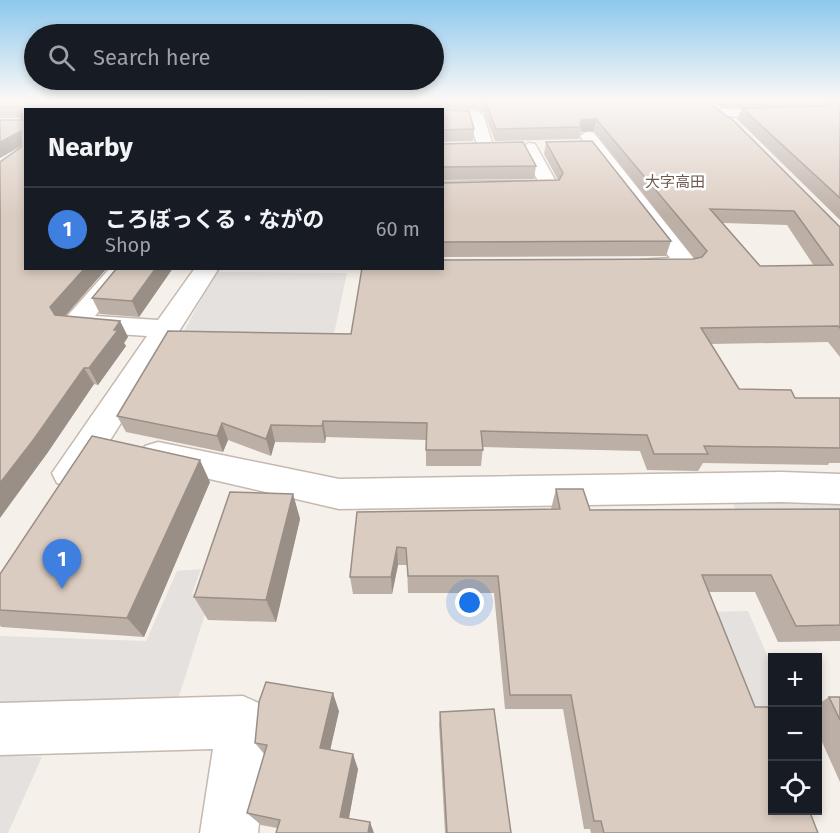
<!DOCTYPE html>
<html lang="en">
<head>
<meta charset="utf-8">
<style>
  :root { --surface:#171b24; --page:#20242c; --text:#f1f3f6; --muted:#9ea1a6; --line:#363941; --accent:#0f766e }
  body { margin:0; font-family:"Fira Sans","Noto Sans JP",sans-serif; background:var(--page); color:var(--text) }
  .controls { position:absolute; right:18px; bottom:18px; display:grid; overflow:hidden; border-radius:0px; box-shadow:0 3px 9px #0003 }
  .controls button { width:54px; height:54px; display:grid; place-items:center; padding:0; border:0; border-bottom:2px solid var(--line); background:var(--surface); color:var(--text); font:30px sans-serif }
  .you { position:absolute; left:470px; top:603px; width:21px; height:21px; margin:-15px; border:4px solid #fff; border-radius:50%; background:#1a73e8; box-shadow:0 0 0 9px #1a73e833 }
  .badge { display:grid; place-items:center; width:39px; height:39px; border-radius:50%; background:var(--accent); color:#fff; font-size:20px; font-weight:700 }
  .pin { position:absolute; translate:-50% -50px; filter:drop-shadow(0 2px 3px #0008) }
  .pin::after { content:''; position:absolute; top:32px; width:21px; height:18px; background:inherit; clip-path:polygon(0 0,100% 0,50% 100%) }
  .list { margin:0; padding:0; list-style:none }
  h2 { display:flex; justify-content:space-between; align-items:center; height:78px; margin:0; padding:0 24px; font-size:26px }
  h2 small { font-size:20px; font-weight:400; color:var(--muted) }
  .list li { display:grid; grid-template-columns:39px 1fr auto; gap:18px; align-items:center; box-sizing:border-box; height:84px; padding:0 24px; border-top:2px solid var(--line) }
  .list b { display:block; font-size:22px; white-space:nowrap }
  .list p { margin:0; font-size:20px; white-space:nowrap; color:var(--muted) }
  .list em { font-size:20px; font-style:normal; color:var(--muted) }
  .icon { flex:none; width:33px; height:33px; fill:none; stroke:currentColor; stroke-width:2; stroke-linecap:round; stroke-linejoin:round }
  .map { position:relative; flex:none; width:840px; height:833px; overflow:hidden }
  .search { position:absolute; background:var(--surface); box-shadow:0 3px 9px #0003; left:24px; top:24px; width:420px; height:66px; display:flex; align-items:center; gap:15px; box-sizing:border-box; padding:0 21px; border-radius:33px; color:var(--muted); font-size:22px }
  .panel { position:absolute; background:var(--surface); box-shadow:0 3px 9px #0003; left:24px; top:108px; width:420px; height:162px; border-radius:0px }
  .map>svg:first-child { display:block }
  .parking { fill:#e4e1de }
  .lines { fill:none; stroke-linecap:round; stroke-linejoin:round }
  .minor-casing { stroke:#c5b8ae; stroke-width:3 }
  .minor { fill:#fff; fill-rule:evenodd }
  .wall { fill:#bcafa6; fill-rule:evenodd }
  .shaded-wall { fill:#998f87 }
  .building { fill:#dbccc1; stroke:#998f87; stroke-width:1.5; fill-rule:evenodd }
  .labels { text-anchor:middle; stroke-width:5; stroke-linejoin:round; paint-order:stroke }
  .far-quarter-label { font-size:15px; fill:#6e5a4e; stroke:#fff }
</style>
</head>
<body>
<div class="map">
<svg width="840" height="833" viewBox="0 0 840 833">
  <rect width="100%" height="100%" fill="#f6f0ea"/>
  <path class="parking" d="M216,272L347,273L334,334L183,333Z
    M732,502H840V524H743Z
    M201,569L192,594L211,595L175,709L0,708V636L146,641L177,571Z
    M748,611L772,666V707H741L703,612Z
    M0,755L42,757L8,833H0Z"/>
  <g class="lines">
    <defs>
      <path id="minor" d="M316,99H330L323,110H309Z
        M785,108L790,109L792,112L790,115L715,117L708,113L715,109Z
        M476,111L483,115L494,148L492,152H480L478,148L470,120H442V112Z
        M588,131L594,133L695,260L699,265L695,270L687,272L640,270L636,265L640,260L670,258L580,136Z
        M529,143L535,144L559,187L557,191L442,194V182L538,181L521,148Z
        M110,268H135L95,316L158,320L195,268H219L83,483L70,487L57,483L52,473L147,336L75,331L65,329L61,323Z
        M158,442L339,479L782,472L840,474V504L782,502L339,509L145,464L140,455L145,446Z
        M243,696L261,704L269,722L258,833H200L213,749L0,755V703Z"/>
    </defs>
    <use href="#minor" class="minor-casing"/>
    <use href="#minor" class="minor"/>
  </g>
  <path class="wall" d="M0,99H313V100H324V99H549L556,101L840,227V357L828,342L711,344L739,389L795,398H840V463H829L828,465L703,463L698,471L647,470L640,451L483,447L481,466H426V440L326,437L325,443L275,442L271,456L228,440L223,452L126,432L117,416L351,334L695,259L594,131L581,132L579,139L495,141L484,113L476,109L442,110H26L107,268L65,316L120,321L128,337L124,343L126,346L98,385L94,384L46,455L21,146L0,158L22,118H0ZM723,223L787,225L814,266H760Z
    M709,99H840V220L737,119L742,108L828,106L720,107Z
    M442,110L474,129L473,141L442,142Z
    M546,142L671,241L666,256L442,257V183L558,180L544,154Z
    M442,144L536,166L534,179L442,180Z
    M173,268L139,317L100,314L92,298Z
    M210,482L144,637L2,627L0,626V574Z
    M556,489L590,510L840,509V641L778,642L755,592H709L755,707L818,833H591L590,829H584L563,709H505L494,593H408L407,565H398L392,594H353L350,577L357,512L551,509Z
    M293,494L300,519L276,622L208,620L194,597Z
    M829,697H840V782L818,733V704Z
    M339,711L330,750L358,769L349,818L277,828L261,825L247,813L265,755L255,743Z
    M440,712L511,833H445L439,724Z"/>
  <path class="shaded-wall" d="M442,99V110H440V101Z
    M596,119L594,131L581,132L582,127L580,124L582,120Z
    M21,131L26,143L0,158V142Z
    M85,268H107L59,323L50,307Z
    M156,268H173L139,317L132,301Z
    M120,321L128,337L124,343L126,346L98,385L89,368Z
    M84,368L94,384L46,455L0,518V483Z
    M323,421L326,437L325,443L322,426Z
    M222,423L228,440L223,452L217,436Z
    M271,425L275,442L271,456L266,439Z
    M200,460L210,482L144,637L127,618Z
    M293,494L300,519L276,622L266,600Z
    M397,547L398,565L392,594L391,577Z
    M333,693L339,711L327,764L320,748Z
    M353,754L358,769L347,828L340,817Z
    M370,822L374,833H368Z"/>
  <path class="building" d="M0,99H307L306,101L324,100V99H442L440,101L441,110H26V268H85L50,307L55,315L120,321L114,330H118L89,368H84L34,439L0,483V162L21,147V131L0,142V120H22V107H0Z
    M479,99H549L556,101L703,99L734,121L840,227V328L838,326L701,328L739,389L791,390L795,398H840V448L704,446L708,454H654L647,435L481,431L483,450H426L427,423L323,421L322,426L271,425L266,439L222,423L217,436L117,416L168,331L351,334L362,268H442V260L693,259L702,257L707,251L596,119L582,120L580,124L582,127L496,129L485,102ZM710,209L794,211L833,265L760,266Z
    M837,99H840V198L742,108L828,106L838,100Z
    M442,110L469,111L474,129L442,130Z
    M592,141L671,241L442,242V183L559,180L563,173L546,142Z
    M523,142L536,166L442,167V144Z
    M117,268H156L132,301L92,298Z
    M92,436L200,460L127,618L0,610V574Z
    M556,489H583L590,510L840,509V625L796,626L771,575H702L755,707H768L772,718V810H809L818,833H604L601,821H594L571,695H510L498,576H408L406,548L397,547L391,577H350L357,512L560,509Z
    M230,492L293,494L266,600L194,597Z
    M266,682L333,693L320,748L353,754L340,817L370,822L368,833H276L280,820L247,813L267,745L255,743L259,702Z
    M829,697H840V720Z
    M494,709L511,833H447L440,712Z"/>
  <linearGradient id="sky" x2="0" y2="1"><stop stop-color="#8cc8ed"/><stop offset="0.46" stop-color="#fbf8f6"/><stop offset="1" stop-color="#fbf8f6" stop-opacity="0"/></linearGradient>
  <rect width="840" height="216" fill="url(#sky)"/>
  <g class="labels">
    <g class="far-quarter-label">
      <text x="675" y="187">大字高田</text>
    </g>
  </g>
</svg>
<div class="controls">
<button>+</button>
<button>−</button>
<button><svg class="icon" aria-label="locate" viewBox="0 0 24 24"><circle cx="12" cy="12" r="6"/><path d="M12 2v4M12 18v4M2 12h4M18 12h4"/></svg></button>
</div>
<div class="you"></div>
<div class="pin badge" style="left:62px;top:589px;background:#3f7fe0">1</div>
<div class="search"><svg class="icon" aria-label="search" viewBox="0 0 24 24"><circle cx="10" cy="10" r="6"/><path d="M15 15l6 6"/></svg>Search here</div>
<section class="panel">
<h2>Nearby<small></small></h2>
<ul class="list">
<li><span class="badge" style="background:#3f7fe0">1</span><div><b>ころぼっくる・ながの</b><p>Shop</p></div><em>60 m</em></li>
</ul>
</section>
</div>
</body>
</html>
